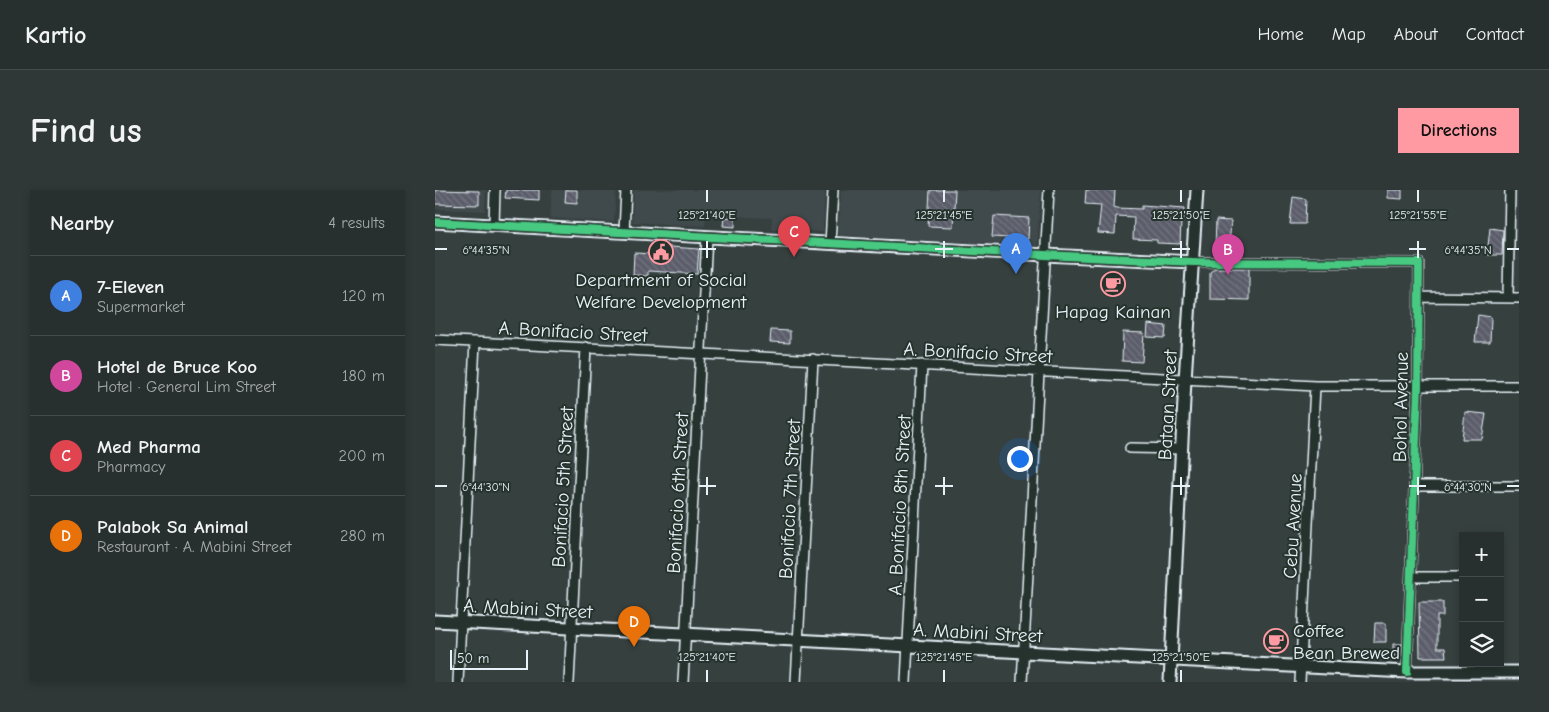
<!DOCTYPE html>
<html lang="en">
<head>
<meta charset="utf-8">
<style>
  :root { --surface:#28302f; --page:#303837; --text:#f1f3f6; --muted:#a5a9aa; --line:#444b4b; --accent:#ff9aa2 }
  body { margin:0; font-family:"Comic Neue",sans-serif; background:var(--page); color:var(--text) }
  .controls { position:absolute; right:15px; bottom:15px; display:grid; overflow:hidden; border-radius:0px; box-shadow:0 2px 8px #0003 }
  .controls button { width:45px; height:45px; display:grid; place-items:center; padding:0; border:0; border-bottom:1px solid var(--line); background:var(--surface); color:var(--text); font:25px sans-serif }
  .scale { position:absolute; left:15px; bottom:12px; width:78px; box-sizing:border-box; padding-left:5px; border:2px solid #e8f1f8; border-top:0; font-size:14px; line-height:18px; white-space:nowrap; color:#e8f1f8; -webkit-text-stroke:4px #26332d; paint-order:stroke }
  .you { position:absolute; left:584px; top:268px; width:18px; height:18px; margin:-12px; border:4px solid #fff; border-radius:50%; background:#1a73e8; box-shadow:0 0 0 8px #1a73e833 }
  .badge { display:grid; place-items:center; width:32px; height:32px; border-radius:50%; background:var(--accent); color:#fff; font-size:16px; font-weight:700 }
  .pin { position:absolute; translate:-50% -41px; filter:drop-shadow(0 1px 2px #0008) }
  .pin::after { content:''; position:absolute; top:26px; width:18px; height:15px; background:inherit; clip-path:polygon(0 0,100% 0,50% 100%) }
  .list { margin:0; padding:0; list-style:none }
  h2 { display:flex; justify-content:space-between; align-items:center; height:65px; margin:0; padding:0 20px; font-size:21px }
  h2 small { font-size:16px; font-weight:400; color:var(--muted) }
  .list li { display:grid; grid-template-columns:32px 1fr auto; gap:15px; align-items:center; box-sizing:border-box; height:80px; padding:0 20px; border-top:1px solid var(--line) }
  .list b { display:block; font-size:19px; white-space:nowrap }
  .list p { margin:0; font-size:16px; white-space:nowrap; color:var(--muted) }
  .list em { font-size:16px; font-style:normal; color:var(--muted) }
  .icon { flex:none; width:28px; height:28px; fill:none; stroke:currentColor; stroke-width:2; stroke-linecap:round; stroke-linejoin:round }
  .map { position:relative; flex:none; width:1084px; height:492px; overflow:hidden; border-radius:0px }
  header { display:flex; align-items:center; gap:30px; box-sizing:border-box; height:70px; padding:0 25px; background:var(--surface); border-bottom:1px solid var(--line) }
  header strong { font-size:24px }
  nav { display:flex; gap:28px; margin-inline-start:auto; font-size:18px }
  .intro { display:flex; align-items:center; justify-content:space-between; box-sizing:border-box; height:120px; padding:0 30px }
  h1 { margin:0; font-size:35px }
  .button { padding:12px 22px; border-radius:0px; background:var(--accent); color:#111; font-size:18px; font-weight:700 }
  main { display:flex; gap:30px; padding:0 30px }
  aside { flex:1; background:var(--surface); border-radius:0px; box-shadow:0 2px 8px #0003 }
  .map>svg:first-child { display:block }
  .built { fill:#41494c }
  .building { fill:url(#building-back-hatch); stroke:#e8f1f8 }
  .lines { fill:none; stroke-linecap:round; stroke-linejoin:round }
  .street-casing { stroke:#e8f1f8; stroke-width:12 }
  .secondary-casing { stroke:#e8f1f8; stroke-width:15 }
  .street { stroke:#26332d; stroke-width:9 }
  .secondary { stroke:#26332d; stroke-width:11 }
  .cycleway-casing { stroke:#26332d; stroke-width:11 }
  .cycleway { stroke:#46c982; stroke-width:8 }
  .ticks { fill:none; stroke:#e8f1f8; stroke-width:2 }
  .labels { text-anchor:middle; stroke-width:4; stroke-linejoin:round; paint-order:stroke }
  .poi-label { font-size:19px; fill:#e8f1f8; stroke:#26332d }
  .street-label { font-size:19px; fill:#e8f1f8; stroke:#26332d }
  .ticks-label { font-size:12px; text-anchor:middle; fill:#e8f1f8; stroke:#26332d; stroke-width:4; stroke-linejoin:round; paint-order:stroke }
</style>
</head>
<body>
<header>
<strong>Kartio</strong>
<nav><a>Home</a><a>Map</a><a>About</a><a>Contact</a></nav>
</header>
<div class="intro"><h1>Find us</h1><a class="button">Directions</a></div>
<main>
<aside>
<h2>Nearby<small>4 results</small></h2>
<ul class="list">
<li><span class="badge" style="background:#3f7fe0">A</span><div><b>7-Eleven</b><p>Supermarket</p></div><em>120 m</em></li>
<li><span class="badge" style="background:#d1479c">B</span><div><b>Hotel de Bruce Koo</b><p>Hotel · General Lim Street</p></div><em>180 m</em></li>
<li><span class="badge" style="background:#e0444e">C</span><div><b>Med Pharma</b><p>Pharmacy</p></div><em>200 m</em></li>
<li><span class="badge" style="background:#e8710a">D</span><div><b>Palabok Sa Animal</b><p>Restaurant · A. Mabini Street</p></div><em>280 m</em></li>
</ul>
</aside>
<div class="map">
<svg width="1084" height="492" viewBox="0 0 1084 492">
  <defs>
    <pattern id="building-back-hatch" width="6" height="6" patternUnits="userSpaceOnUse" patternTransform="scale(1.25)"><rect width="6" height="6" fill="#5b5d6a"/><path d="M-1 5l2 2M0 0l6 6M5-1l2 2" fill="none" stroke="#737580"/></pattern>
  </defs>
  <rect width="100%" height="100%" fill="#36403f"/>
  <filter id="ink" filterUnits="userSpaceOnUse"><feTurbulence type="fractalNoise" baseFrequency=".02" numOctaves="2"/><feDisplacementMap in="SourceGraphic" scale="10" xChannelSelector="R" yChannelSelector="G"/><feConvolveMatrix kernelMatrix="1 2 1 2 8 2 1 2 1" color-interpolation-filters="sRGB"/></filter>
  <g filter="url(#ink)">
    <path class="built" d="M0,0H51L50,21L0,19Z
      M117,0H181L179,32L115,28Z
      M199,0H390L388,42L336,39L337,28L271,25L270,36L197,32Z
      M406,0H606L602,57L403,45Z"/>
    <path class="building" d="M0,0L44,1V15L0,14Z
      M71,0H104V10L70,8Z
      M131,0H142V13L130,12Z
      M495,0H520L518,37L493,36Z
      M651,0H680L679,17L682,18L707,19V15L750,18L749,31H746L745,54L722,53V50L698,49L699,27L681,26L680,44L663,43L666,15L650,14Z
      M953,0H967V9L953,8Z
      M858,7L871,9L870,34H855Z
      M559,26L594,28L593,49L557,47Z
      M289,27L300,28V37L288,36Z
      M781,30L796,31L794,57L780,56Z
      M1055,38L1068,40L1067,65H1052Z
      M221,56L264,59L262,84L213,81V86L198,85L199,63L220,64Z
      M780,78H814V110L775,109V82Z
      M1043,125L1056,127L1055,152H1040Z
      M713,134L731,136L730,148L712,147Z
      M336,140L355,141V153L335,152Z
      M688,142L709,143L707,172L687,171Z
      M1030,222L1051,224L1047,249H1027Z
      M984,412H1008V426H1002V458H1010L1011,467H985Z
      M940,433H951V452H939Z
      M958,454H967L966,466H958Z"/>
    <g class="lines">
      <defs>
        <path id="street" d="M59,35L60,0
          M189,42L191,0
          M395,54L398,0
          M758,72L984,73L983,197L972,482
          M984,107L1084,108
          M1073,107L1075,0
          M0,150L880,196H1084
          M695,258L747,259
          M980,296H1084
          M977,387H1026
          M23,492L40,152
          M134,492L151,157
          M248,492L272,47
          M361,492L378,169
          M471,492L487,175
          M587,492L614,0
          M865,492L880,196"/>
        <path id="secondary" d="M0,32L610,65L758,72
          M0,431L912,479L972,482H1084
          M735,492L750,190L762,0"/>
      </defs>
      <use href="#street" class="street-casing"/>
      <use href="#secondary" class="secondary-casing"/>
      <use href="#street" class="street"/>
      <use href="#secondary" class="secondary"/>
      <defs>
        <path id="cycleway" d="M0,32L610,65L758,72L984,73L983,197L972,482"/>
      </defs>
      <use href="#cycleway" class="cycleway-casing"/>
      <use href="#cycleway" class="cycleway"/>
    </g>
  </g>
  <path class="ticks" d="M272,0V12M509,0V12M746,0V12M983,0V12M272,51V68M509,51V68M746,51V68M983,51V68M0,59H12M264,59H281M500,59H518M737,59H755M974,59H991M1072,59H1084M272,287V305M509,287V305M746,287V305M983,287V305M0,296H12M264,296H281M500,296H518M737,296H755M974,296H991M1072,296H1084M272,480V492M509,480V492M746,480V492"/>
  <defs>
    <symbol id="civic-ring" viewBox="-11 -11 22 22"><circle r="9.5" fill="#26332d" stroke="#ff9aa2" stroke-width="1.5"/><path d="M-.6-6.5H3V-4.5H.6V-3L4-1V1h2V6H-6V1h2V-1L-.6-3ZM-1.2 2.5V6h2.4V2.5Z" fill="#ff9aa2"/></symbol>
    <symbol id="cafe-ring" viewBox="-11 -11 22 22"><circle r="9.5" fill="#26332d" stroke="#ff9aa2" stroke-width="1.5"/><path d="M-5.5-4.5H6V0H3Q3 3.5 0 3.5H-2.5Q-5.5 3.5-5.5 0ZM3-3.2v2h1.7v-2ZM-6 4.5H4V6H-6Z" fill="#ff9aa2"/></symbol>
  </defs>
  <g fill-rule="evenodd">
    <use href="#civic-ring" x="212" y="48" width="28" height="28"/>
    <use href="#cafe-ring" x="664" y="80" width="28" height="28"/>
    <use href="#cafe-ring" x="827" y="437" width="28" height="28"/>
  </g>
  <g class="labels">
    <g class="poi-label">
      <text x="226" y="96">Department of Social<tspan x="226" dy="22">Welfare Development</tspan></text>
      <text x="678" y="128">Hapag Kainan</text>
      <text x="858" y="447" text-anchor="start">Coffee<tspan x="858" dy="22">Bean Brewed</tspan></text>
    </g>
    <g class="street-label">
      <text transform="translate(138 141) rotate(3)" y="7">A. Bonifacio Street</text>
      <text transform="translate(543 162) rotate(3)" y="7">A. Bonifacio Street</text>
      <text transform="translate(732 215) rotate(-87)" y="7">Bataan Street</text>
      <text transform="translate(965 217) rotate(-89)" y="7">Bohol Avenue</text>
      <text transform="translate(127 297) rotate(-87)" y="7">Bonifacio 5th Street</text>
      <text transform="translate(242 303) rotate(-87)" y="7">Bonifacio 6th Street</text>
      <text transform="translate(354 309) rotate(-87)" y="7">Bonifacio 7th Street</text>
      <text transform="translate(464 315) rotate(-87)" y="7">A. Bonifacio 8th Street</text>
      <text transform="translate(857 336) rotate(-87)" y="7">Cebu Avenue</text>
      <text transform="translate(93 418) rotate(3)" y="7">A. Mabini Street</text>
      <text transform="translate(543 442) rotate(3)" y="7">A. Mabini Street</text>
    </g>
  </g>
  <g class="ticks-label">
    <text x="272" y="29">125°21'40"E</text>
    <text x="509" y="29">125°21'45"E</text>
    <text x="746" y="29">125°21'50"E</text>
    <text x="983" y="29">125°21'55"E</text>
    <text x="51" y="64">6°44'35"N</text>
    <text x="1033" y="64">6°44'35"N</text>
    <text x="51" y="301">6°44'30"N</text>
    <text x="1033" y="301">6°44'30"N</text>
    <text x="272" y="471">125°21'40"E</text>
    <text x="509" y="471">125°21'45"E</text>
    <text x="746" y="471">125°21'50"E</text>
  </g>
</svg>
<div class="controls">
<button>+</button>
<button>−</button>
<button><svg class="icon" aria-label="layers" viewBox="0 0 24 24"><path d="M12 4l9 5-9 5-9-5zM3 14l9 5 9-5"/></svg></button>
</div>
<div class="scale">50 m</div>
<div class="you"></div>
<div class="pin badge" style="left:581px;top:84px;background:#3f7fe0">A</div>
<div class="pin badge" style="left:793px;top:85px;background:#d1479c">B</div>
<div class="pin badge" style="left:359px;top:67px;background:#e0444e">C</div>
<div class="pin badge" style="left:199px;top:457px;background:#e8710a">D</div>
</div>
</main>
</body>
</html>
